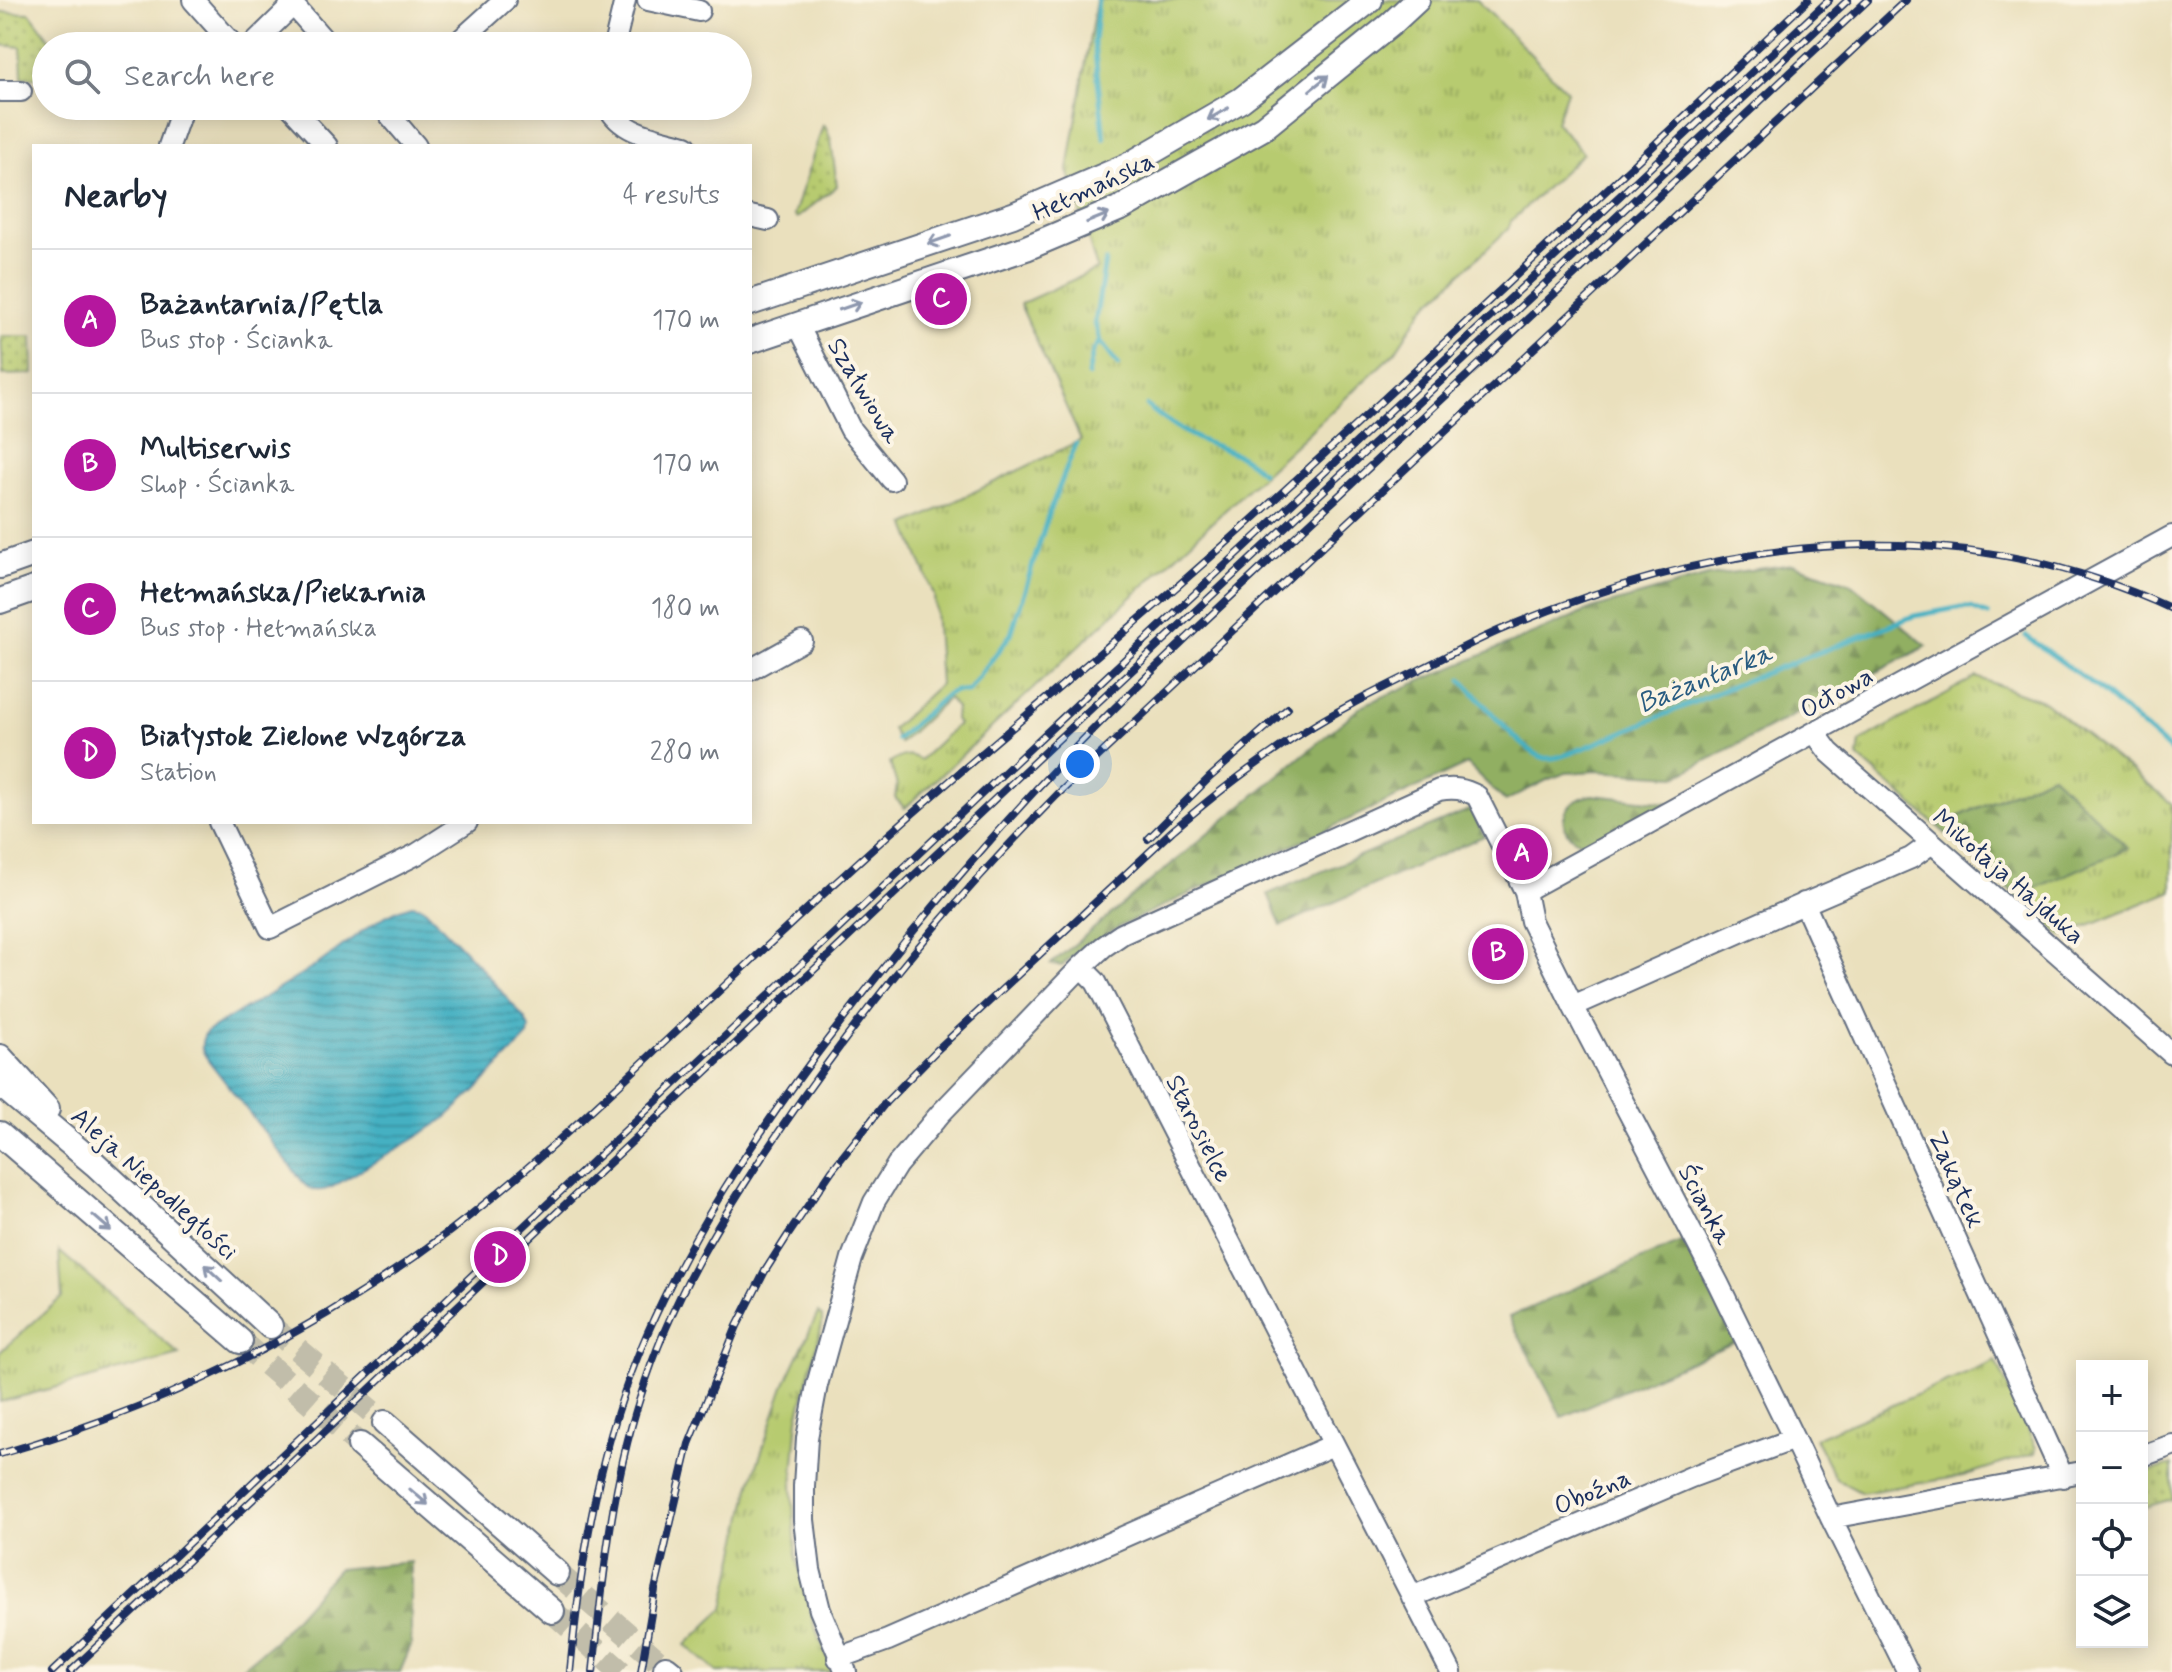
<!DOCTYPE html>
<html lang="en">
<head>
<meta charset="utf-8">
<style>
  :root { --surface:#fff; --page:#f2f2f3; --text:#1f2937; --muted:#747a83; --line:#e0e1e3; --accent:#b5179e }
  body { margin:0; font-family:Mynerve,sans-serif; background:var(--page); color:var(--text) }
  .controls { position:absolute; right:24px; bottom:24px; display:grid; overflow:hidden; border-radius:0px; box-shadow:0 4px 20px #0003 }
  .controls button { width:72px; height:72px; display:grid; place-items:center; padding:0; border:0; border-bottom:2px solid var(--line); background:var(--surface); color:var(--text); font:40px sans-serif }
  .you { position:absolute; left:1080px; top:764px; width:28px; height:28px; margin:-20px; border:6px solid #fff; border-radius:50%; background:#1a73e8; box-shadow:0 0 0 12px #1a73e833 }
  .badge { display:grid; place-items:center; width:52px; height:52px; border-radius:50%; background:var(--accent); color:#fff; font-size:26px; font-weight:700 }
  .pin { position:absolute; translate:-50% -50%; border:4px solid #fff; box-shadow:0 2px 8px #0006 }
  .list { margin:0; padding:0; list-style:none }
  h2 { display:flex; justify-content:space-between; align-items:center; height:104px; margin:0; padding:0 32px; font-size:34px }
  h2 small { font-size:26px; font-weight:400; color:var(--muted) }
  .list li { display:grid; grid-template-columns:52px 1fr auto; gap:24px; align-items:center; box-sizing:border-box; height:144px; padding:0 32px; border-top:2px solid var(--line) }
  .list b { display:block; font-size:30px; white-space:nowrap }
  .list p { margin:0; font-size:26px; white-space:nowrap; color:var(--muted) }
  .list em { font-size:26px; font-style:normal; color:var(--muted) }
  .icon { flex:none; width:44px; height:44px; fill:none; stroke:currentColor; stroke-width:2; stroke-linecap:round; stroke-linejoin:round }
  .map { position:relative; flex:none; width:2172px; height:1672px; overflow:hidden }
  .search { position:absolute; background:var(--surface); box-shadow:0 4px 20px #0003; left:32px; top:32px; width:720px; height:88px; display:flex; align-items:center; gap:20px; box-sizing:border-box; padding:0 28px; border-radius:44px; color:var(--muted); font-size:30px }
  .panel { position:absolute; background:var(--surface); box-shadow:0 4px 20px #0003; left:32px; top:144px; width:720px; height:680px; border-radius:0px }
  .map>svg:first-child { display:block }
  .grass { fill:url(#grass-tufts); stroke:#697d66; stroke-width:2 }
  .forest { fill:url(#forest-firs); stroke:#566f60; stroke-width:2 }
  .park { fill:url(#park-dots); stroke:#697d66; stroke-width:2 }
  .water { fill:url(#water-rules); stroke:#307090; stroke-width:2 }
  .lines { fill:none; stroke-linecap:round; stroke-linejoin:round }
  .stream { stroke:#44b0c2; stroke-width:5 }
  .major-tunnel { stroke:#c1bdaa; stroke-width:24; stroke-dasharray:24 12; stroke-linecap:butt }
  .minor-casing { stroke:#636d7f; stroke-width:24 }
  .major-casing { stroke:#636d7f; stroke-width:28 }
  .minor { stroke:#fff; stroke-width:20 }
  .major { stroke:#fff; stroke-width:24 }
  .rail-casing { stroke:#1b2f5e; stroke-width:8 }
  .rail { stroke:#fcf5e5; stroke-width:5; stroke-dasharray:15; stroke-linecap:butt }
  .oneway { stroke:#8d97ae }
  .labels { text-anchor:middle; stroke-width:8; stroke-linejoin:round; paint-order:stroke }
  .street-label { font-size:26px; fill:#1b2f5e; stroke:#fcf5e5 }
  .water-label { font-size:28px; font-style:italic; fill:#295c81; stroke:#fcf5e5 }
</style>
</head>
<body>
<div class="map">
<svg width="2172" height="1672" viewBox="0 0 2172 1672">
  <defs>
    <pattern id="grass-tufts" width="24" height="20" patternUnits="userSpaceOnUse" patternTransform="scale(2)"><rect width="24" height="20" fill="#b7cb6f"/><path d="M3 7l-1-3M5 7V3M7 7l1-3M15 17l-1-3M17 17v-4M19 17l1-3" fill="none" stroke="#94a55e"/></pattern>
    <pattern id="forest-firs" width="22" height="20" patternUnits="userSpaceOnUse" patternTransform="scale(2)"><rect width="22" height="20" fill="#91af62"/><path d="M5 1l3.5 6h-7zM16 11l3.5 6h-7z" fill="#768f54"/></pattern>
    <pattern id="park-dots" width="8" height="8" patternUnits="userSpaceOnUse" patternTransform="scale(2)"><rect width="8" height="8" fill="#b7cb6f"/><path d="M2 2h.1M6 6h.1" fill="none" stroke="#94a55e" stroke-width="1.8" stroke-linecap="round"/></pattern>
    <pattern id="water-rules" width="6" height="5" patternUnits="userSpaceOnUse" patternTransform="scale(2)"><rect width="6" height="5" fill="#44b0c2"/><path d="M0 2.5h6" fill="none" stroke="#3890a1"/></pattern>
  </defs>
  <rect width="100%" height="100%" fill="#fcf5e5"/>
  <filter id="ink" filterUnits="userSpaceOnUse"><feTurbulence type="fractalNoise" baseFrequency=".0125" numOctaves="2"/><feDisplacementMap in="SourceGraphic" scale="16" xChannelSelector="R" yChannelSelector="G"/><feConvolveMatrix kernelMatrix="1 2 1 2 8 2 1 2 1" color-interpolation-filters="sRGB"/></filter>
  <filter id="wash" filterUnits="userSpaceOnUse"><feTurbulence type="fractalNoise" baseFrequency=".006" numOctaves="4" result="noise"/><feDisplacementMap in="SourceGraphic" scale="32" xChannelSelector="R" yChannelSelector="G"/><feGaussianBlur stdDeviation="1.8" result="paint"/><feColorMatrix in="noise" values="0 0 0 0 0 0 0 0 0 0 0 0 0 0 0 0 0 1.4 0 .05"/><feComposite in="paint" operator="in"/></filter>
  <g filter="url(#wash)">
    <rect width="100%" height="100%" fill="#eae0bd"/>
    <path class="grass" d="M1096,0H1477L1567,91L1556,122L1583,153L1511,221L1508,229L1424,308L1395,352L905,808L895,798L897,785L890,763C901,756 909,752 920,760L958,724L955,719L956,708L948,698L900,743L892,729L940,684L934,595L906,525L1081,440L1020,304L1097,269L1068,170Z
      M1976,677L2045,702L2172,804V891L2062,936L2017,896L2127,848L2052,775L1937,826L1858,757L1860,742Z
      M59,1251L180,1355L0,1402V1352L62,1297Z
      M818,1313L822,1317V1325L798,1418L792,1485L796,1555L814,1625L834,1672H717L686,1645L724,1608L751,1483L784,1386Z
      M1996,1361L2036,1448L2035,1453L1963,1476L1862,1493L1836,1479L1815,1438Z"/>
    <path class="forest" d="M1793,564L1850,583L1927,646L1677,776L1595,771L1566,773L1549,779L1505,801L1467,764L1120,926L1090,946L1087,943L1062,966L1051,964L1363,705L1592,609L1708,576Z
      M2052,775L2128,848L2017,896L1937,826Z
      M1592,795L1669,803L1595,844C1557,845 1551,803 1592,795Z
      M1471,809L1484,836L1281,926L1268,894Z
      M1683,1241L1735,1342L1562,1417L1509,1317Z
      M411,1562V1646L400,1672H237L275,1640L338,1569Z"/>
    <path class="park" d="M0,12L30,13L55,46H46V78L22,77L21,47L0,45Z
      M823,125L825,126L831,140L837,186L797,218L794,215Z
      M1,336H32L33,374L3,375Z
      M2172,1465V1499L2142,1508V1473Z"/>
    <path class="water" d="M412,905L423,907L480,967L525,1019L529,1028L528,1036L476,1090L447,1117L414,1139L332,1187C322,1191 315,1192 306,1186L212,1065C202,1052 198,1047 206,1032C243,1009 282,988 318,964C347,944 378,914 412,905Z"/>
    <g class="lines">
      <path class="stream" d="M1098,0L1094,43L1104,138
        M1105,261L1095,323L1100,341L1118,365
        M1088,375L1093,351L1100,341
        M1147,406C1163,419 1181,431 1200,440C1224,450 1242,453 1261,472
        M2026,636L2098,688L2172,752
        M1462,679C1478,697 1523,753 1545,758C1557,760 1571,752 1582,749L1747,680L1914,616L1957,608H1971L1988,615
        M897,739L947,694L955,691H968L1011,634L1049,513L1076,444"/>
    </g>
  </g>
  <g filter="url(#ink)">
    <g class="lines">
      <path class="major-tunnel" d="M270,1326L385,1423
        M240,1341L360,1445
        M557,1573L666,1668
        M552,1611L621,1672"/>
      <defs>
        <path id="minor" d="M193,0L234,46
          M289,0L329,46
          M648,0L699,11
          M251,46L293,5
          M454,46L505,0
          M614,46L625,0
          M0,91H21
          M290,106L327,146
          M382,106L416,146
          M608,106C621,134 659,138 686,146
          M169,146L182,109L185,106
          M750,216L768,220
          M798,325L851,430L892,480
          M750,670L802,641
          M1815,733L1829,752L2172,1054
          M219,822L270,928L417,854L467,822
          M1525,891L2172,536
          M1804,903L2063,1477
          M1081,967L1096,982L1451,1672
          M1573,1006L1783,913L1911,858L1932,843
          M2142,1456L2172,1445
          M1831,1518L2082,1472
          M1412,1597L1691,1477L1794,1439
          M838,1658L888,1640L1333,1445
          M846,1672L820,1610L810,1570L804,1520V1486L807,1438L817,1385L852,1258L874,1202L897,1165L940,1114L1081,967L1103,947L1122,934L1439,790C1454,787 1464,789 1477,796L1525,891L1531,921L1573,1006L1718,1283L1794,1439L1831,1518L1908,1672"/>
        <path id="major" d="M750,303L1013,215L1129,165L1241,100L1370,0
          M750,341L1026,248L1123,207L1263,128L1390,25L1417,0
          M0,566L34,554
          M0,601L34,589
          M0,1057L47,1109
          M0,1084L95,1164L270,1326
          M0,1134L240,1341
          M385,1423L557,1573
          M360,1445L552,1611
          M666,1668L671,1672"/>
      </defs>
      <use href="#minor" class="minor-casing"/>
      <use href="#major" class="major-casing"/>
      <use href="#minor" class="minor"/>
      <use href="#major" class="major"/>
      <defs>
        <path id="rail" d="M1148,839L1209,778L1288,708
          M0,1454C163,1407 315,1333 450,1231C522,1176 588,1114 653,1053C733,978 813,902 895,829C1003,733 1116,642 1224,545C1422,367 1614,182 1808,0
          M52,1672L1043,736L1829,0
          M70,1672L1051,746L1848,0
          M570,1672C581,1556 600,1441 647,1334C691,1234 751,1143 816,1055C897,948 982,844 1076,747C1162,659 1253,576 1344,491C1518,327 1693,164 1868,0
          M593,1672C603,1579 611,1487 640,1398C672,1295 723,1214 783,1126C864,1007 956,897 1057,795L1906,0
          M641,1672L655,1590L689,1444L737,1326L765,1271L788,1235L832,1170L886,1102L937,1050L1172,831C1213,796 1256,762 1302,733C1339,709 1379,690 1419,670C1447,656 1476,640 1505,628C1723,536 1952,507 2172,609"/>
      </defs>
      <use href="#rail" class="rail-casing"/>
      <use href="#rail" class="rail"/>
    </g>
    <defs><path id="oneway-shaft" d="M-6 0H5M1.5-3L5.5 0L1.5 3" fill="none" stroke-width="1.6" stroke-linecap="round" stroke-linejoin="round" transform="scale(2)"/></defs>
    <g class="oneway">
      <use href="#oneway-shaft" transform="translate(1319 83) rotate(-39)"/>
      <use href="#oneway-shaft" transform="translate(1218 114) rotate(150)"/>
      <use href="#oneway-shaft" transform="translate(1098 218) rotate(-22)"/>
      <use href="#oneway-shaft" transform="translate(939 240) rotate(161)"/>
      <use href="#oneway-shaft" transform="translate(850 306) rotate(-19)"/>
      <use href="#oneway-shaft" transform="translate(102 1223) rotate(41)"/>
      <use href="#oneway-shaft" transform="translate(213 1273) rotate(-137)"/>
      <use href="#oneway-shaft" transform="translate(419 1497) rotate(41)"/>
    </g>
  </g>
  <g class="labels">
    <g class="street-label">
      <text transform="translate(1093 186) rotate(-25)" y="9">Hetmańska</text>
      <text transform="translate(865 390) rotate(59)" y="9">Szałwiowa</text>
      <text transform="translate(1836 692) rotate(-29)" y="9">Octowa</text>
      <text transform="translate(2009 876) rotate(41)" y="9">Mikołaja Hajduka</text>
      <text transform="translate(1200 1128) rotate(63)" y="9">Starosielce</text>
      <text transform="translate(1957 1179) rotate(66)" y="9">Zakątek</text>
      <text transform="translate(155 1183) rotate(42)" y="9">Aleja Niepodległości</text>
      <text transform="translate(1706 1204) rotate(62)" y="9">Ścianka</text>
      <text transform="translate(1592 1491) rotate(-23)" y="9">Oboźna</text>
    </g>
    <g class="water-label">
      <text transform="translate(1704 677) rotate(-22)" y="10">Bażantarka</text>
    </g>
  </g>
</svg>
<div class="controls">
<button>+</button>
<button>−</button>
<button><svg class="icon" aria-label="locate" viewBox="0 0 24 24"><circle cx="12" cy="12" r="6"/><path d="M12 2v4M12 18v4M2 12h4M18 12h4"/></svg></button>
<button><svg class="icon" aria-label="layers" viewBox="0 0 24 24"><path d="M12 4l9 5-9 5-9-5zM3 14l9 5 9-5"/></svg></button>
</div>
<div class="you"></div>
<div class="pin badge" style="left:1522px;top:854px">A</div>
<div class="pin badge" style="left:1498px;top:954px">B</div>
<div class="pin badge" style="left:941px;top:299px">C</div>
<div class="pin badge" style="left:500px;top:1257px">D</div>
<div class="search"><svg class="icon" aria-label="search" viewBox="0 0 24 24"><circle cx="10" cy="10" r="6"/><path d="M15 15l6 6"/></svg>Search here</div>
<section class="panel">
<h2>Nearby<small>4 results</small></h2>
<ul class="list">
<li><span class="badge">A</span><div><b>Bażantarnia/Pętla</b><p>Bus stop · Ścianka</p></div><em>170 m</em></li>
<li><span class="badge">B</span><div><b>Multiserwis</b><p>Shop · Ścianka</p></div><em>170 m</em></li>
<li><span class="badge">C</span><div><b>Hetmańska/Piekarnia</b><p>Bus stop · Hetmańska</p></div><em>180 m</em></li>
<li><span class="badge">D</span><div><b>Białystok Zielone Wzgórza</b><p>Station</p></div><em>280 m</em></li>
</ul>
</section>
</div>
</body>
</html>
